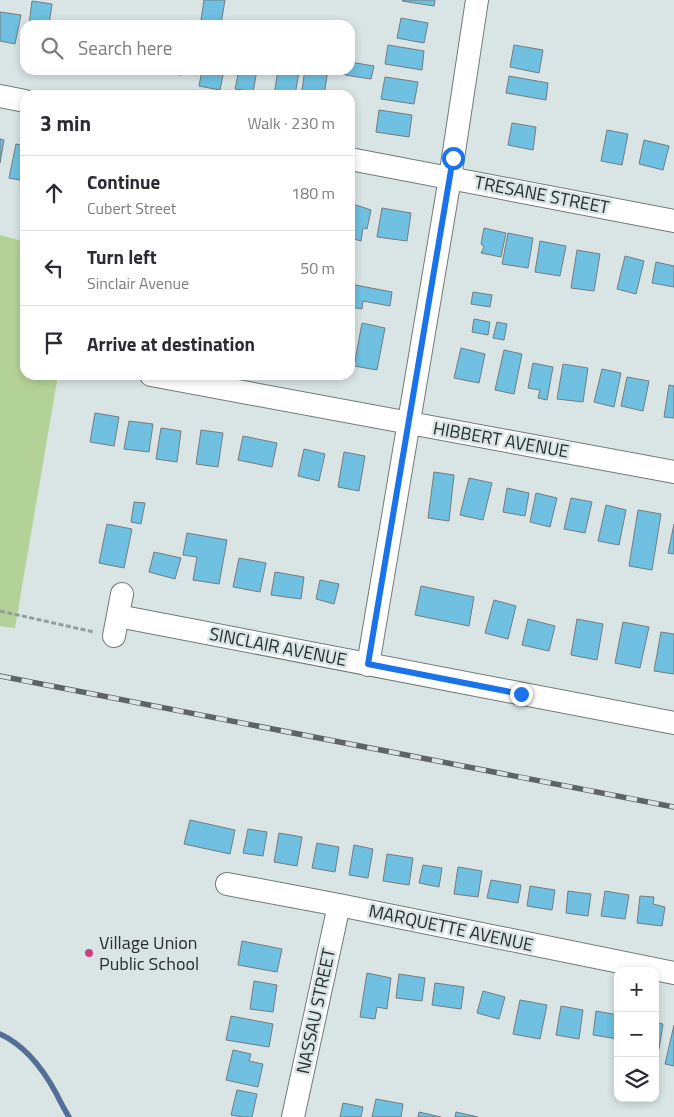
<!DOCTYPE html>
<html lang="en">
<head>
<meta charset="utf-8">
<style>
  :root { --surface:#fff; --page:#f2f2f3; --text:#2b2b33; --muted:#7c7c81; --line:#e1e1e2 }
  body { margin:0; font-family:"Titillium Web",sans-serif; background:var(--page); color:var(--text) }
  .controls { position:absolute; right:15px; bottom:15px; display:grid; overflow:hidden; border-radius:10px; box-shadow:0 2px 8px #0003 }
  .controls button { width:45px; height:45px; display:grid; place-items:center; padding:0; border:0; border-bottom:1px solid var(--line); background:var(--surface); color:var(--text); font:25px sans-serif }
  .stop { position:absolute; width:15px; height:15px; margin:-11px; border:4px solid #1a73e8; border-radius:50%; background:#fff }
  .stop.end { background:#1a73e8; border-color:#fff; box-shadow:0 1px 5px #0008 }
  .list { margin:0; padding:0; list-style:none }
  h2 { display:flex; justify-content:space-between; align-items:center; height:65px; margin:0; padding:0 20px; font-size:21px }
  h2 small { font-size:16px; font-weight:400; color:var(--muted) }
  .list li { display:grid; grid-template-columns:32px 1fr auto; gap:15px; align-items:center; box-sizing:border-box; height:75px; padding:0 20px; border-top:1px solid var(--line) }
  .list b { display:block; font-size:19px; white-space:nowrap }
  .list p { margin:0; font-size:16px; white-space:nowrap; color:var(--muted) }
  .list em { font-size:16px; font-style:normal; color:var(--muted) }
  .icon { flex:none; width:28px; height:28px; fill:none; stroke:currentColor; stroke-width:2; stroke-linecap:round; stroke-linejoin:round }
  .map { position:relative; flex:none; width:674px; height:1117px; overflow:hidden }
  .search { position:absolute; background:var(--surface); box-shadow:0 2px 8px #0003; left:20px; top:20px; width:335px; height:55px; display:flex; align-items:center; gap:12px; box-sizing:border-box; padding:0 18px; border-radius:15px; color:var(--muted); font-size:19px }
  .panel { position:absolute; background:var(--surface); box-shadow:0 2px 8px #0003; left:20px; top:90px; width:335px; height:290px; border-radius:15px }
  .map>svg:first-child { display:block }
  .green { fill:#b3d297 }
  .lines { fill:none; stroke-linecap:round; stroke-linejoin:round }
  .stream { stroke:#546f95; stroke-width:5.5 }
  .building { fill:#6fc0e1; stroke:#737c80 }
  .minor-casing { stroke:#707b7a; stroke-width:24 }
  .path { stroke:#939b9b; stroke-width:3; stroke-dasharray:5 2.5; stroke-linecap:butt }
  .minor { stroke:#fff; stroke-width:22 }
  .rail-casing { stroke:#5e6464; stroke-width:5.5 }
  .rail { stroke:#d9e4e4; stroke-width:4; stroke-dasharray:11; stroke-linecap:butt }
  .route { stroke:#1a73e8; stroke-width:6 }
  .poi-dot { fill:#c74283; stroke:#d9e4e4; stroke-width:2 }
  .labels { text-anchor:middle; stroke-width:5; stroke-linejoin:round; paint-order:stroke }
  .street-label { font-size:18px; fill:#292d2d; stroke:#d9e4e4 }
  .poi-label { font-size:18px; fill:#292d2d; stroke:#d9e4e4; text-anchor:start }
</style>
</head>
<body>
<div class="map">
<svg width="674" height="1117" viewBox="0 0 674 1117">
  <rect width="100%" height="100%" fill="#d9e4e4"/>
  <path class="green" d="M0,235L25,242V375H58L15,628L0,626Z"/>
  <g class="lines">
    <path class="stream" d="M0,1034C24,1045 43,1069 56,1093C60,1101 64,1109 69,1117"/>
  </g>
  <path class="building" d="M204,0H225L221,24L201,20Z
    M403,0H435L434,6L402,1Z
    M32,1L52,4L49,25H29Z
    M0,12L21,15L15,44L0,41Z
    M401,18L428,23L424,43L397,38Z
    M135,22L153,25H135Z
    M388,45L424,51L422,70L385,64Z
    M514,45L543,50L539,73L510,67Z
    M350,62L374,66L371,79L345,75V70H350Z
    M161,70H183L182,75L161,72Z
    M202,70H224L220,90L199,86Z
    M239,70H257L253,92L235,89Z
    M278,70L299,72L295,95H274Z
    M305,70H328L324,95H301Z
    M509,76L548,83L546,100L506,93Z
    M385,77L418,82L414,104L381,99Z
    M379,110L412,115L409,137L376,132Z
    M512,123L536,127L533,150L508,145Z
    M607,130L628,134L622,165L601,161Z
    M0,139L4,140L0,163Z
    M644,140L669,146L663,170L639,164Z
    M16,144L25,146V181L9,178Z
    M350,203L371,210L367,229L363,228L361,241L350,238Z
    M382,208L411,213L407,241L377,237Z
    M484,228L506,233L501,257L481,253L484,247L481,244Z
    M508,233L533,238L528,268L502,264Z
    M540,241L566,246L560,276L535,272Z
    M577,250L600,254L594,291L571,288Z
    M625,256L644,261L636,294L617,289Z
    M656,262L674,266V287L652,283Z
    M350,284L392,292L390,306L363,301L362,309L350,307Z
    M473,292L492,295L490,307L471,304Z
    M474,319L490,322L488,335L472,332Z
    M497,322L507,324L504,340L493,338Z
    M362,323L385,328L377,370L354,366Z
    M350,324L353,325L350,342Z
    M461,348L485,354L479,383L454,378Z
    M504,350L522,354L514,394L495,390Z
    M533,363L553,367L547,400L538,398L540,390L528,388Z
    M563,364L588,368L583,402L557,399Z
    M602,369L621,373L614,407L594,402Z
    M627,377L649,381L643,411L621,406Z
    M669,385L674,386V418L664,417Z
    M95,413L119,417L114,446L90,442Z
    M129,421L153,424L149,452L124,449Z
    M161,428L181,431L177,462L156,459Z
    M201,430L223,433L218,467L196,464Z
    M243,436L277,443L272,467L238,460Z
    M304,449L325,454L319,481L298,476Z
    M344,452L365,456L359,491L338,487Z
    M434,472L454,475L449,521L428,518Z
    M469,478L492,483L483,520L460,515Z
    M507,488L529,493L525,516L503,512Z
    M536,493L557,498L550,527L530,522Z
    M571,498L592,502L585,533L564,529Z
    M134,502L145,503L141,524L131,522Z
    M606,505L626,510L619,545L598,541Z
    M638,510L661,514L652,570L629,566Z
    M107,524L132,529L124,568L99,563Z
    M674,524V554L668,553Z
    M187,533L227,540L219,584L193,580L197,557L183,555Z
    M154,552L181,558L175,579L149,572Z
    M239,558L266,563L260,592L233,587Z
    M275,572L304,577L301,599L271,595Z
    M320,580L339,584L334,604L316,599Z
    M421,586L474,597L469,626L415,615Z
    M494,600L516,606L508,639L485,633Z
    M528,619L555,626L549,651L522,645Z
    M577,619L603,624L597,660L571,655Z
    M623,622L649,627L640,668L615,663Z
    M661,632L674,634V674L654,671Z
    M190,820L235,830L230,854L184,844Z
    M248,829L267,832L263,856L243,853Z
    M279,833L302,837L297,866L274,862Z
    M317,843L339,847L335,872L312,868Z
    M354,845L373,849L368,878L349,875Z
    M387,854L413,858L409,885L383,881Z
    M423,865L442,868L439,887L419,883Z
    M458,867L482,871L478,897L454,894Z
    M491,880L521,885L518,903L487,898Z
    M530,886L555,890L552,910L527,906Z
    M568,891L591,894L588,916L566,913Z
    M605,891L629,895L625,919L601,916Z
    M640,896L654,897L653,904L665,907L662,926L637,923Z
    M242,941L282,949L277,972L238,965Z
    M367,973L391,978L387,1009L377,1007L375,1019L360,1017Z
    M399,974L425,978L422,1001L396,998Z
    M254,981L277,985L273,1012L250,1009Z
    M435,983L464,987L461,1009L432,1005Z
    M483,991L505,997L499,1019L477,1013Z
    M520,1000L547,1005L540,1039L513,1034Z
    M561,1006L583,1010L579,1039L556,1035Z
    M596,1011L618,1015V1039L593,1035Z
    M231,1016L273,1024L269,1047L226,1040Z
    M655,1022L663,1024L659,1049L655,1048Z
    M674,1025V1066L665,1064Z
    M233,1050L251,1054L249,1061L263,1064L258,1087L226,1080Z
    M237,1090L257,1094L252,1117H243L231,1115Z
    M376,1099L403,1104L401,1117H372Z
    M343,1103L363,1107L361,1117H340Z
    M419,1112L441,1117H418Z
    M456,1112L478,1117H455Z"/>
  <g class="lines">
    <defs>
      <path id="minor" d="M0,96L25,101
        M350,159L674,221
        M151,375L674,472
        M118,616L674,723
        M114,636L122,594
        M368,665L450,178L477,0
        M227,884L339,905L674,973
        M293,1117L339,905"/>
    </defs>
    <use href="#minor" class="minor-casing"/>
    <path class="path" d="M0,611L94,632"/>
    <use href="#minor" class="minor"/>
    <defs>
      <path id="rail" d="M0,676L674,807"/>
    </defs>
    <use href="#rail" class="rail-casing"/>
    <use href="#rail" class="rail"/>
  </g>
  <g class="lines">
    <path class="route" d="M453,158L368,664L521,694"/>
  </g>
  <circle class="poi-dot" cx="89" cy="953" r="5"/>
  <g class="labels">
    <g class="street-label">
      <text transform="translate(542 195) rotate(11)" y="6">TRESANE STREET</text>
      <text transform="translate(501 440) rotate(10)" y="6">HIBBERT AVENUE</text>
      <text transform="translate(278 647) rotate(11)" y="6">SINCLAIR AVENUE</text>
      <text transform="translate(451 928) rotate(12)" y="6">MARQUETTE AVENUE</text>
      <text transform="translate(316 1011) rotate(-78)" y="6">NASSAU STREET</text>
    </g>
    <g class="poi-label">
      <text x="99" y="949">Village Union<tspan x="99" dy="21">Public School</tspan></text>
    </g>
  </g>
</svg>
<div class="controls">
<button>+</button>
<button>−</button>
<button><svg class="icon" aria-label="layers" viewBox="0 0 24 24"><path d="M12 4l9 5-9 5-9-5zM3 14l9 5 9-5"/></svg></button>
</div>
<div class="stop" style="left:453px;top:158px"></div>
<div class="stop end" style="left:521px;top:694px"></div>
<div class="search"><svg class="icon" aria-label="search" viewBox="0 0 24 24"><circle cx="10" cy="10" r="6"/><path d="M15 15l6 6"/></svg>Search here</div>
<section class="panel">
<h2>3 min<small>Walk · 230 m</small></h2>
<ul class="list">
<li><svg class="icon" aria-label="ahead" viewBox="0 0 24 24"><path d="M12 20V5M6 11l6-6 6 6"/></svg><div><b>Continue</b><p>Cubert Street</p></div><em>180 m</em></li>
<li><svg class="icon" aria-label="left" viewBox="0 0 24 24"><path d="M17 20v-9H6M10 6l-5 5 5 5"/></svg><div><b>Turn left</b><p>Sinclair Avenue</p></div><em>50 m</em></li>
<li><svg class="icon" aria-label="arrive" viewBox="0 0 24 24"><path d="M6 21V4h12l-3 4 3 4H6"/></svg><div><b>Arrive at destination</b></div></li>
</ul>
</section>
</div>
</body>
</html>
